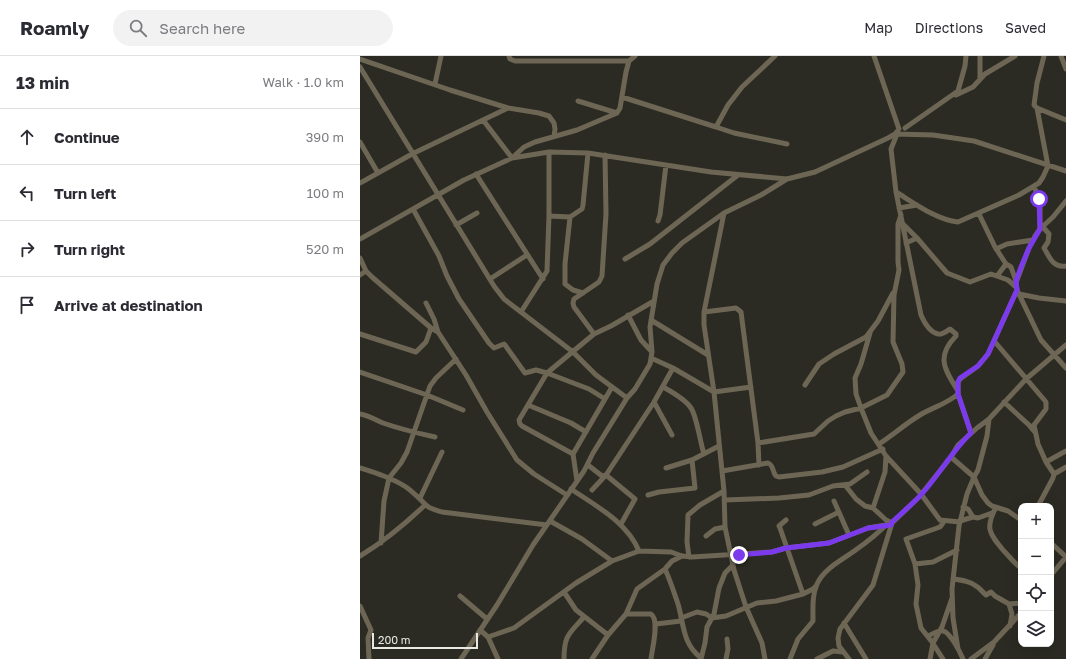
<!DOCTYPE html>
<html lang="en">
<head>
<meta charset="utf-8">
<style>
  :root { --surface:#fff; --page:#f2f2f3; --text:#2b2b33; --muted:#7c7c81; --line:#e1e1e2 }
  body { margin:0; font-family:"Golos Text",sans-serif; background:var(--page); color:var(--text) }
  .controls { position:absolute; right:12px; bottom:12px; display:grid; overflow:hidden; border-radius:8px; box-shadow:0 4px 16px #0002 }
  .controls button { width:36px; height:36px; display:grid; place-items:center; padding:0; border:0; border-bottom:1px solid var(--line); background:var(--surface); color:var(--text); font:20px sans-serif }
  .scale { position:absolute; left:12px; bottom:10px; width:106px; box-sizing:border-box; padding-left:4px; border:2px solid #e9e9e4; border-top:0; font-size:11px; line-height:14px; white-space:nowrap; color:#e9e9e4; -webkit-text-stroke:3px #2b2b23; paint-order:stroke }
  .stop { position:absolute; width:12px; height:12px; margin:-9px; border:3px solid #7c3aed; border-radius:50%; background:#fff }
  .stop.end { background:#7c3aed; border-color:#fff; box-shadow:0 1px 4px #0008 }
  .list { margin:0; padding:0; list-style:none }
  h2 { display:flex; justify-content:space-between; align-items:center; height:52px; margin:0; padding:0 16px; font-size:17px }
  h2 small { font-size:13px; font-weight:400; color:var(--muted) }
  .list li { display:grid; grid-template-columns:26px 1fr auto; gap:12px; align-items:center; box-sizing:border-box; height:56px; padding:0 16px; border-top:1px solid var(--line) }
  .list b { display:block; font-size:15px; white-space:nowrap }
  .list em { font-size:13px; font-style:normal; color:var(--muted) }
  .icon { flex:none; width:22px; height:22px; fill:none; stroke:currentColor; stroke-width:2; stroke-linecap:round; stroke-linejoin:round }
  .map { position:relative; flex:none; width:706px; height:603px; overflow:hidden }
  header { display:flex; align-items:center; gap:24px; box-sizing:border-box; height:56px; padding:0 20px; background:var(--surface); border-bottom:1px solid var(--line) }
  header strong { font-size:19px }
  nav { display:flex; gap:22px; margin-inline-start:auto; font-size:14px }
  .search { width:280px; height:36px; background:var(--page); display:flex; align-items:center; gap:10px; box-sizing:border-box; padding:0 14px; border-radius:22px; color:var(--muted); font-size:15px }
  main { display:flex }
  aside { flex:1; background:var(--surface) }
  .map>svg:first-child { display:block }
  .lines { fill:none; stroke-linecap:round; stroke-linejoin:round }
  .minor { stroke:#6e6654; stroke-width:5 }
  .route { stroke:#7c3aed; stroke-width:5 }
</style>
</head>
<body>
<header>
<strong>Roamly</strong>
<div class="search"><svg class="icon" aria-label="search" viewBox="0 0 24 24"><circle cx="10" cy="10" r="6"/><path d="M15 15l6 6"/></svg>Search here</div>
<nav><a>Map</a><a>Directions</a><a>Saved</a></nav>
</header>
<main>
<aside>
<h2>13 min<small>Walk · 1.0 km</small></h2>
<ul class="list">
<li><svg class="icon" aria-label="ahead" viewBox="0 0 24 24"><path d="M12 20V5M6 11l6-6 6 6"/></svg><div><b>Continue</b></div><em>390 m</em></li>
<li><svg class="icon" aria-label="left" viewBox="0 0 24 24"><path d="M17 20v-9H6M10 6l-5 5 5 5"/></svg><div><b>Turn left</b></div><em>100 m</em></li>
<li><svg class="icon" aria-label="right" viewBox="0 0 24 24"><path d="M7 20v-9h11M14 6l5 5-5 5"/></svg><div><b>Turn right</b></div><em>520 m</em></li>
<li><svg class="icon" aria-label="arrive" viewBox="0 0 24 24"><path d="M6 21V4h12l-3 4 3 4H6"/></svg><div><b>Arrive at destination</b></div></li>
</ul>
</aside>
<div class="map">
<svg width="706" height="603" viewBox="0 0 706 603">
  <rect width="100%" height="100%" fill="#2b2b23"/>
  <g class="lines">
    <path class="minor" d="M149,0L150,3L155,5H269
      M620,0V23
      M701,0L706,13
      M0,3L90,34L148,52L179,57L189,60L194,67L195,73L194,80
      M0,11L134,230L144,243L213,296L236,319L267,342
      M75,28L81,0
      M596,39L613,31L625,18L655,0
      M262,41L356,71L368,49L382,31L415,0
      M218,45L257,57
      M677,52L706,64
      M123,64L152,102L164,91L175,86L217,74L257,57L260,52L266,16L269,5L275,0
      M356,71L374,77L427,88
      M545,72L598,35L605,10L606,0
      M535,78L573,79L614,85L706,115
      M537,78L531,93L536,136L561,259C564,266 569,276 578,278C582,279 587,275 590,273L596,278V280C576,300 584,313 598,335
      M0,86L18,117
      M116,118L183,223
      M0,127L52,98L148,52
      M674,130L680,147V173
      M536,136C554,147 577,164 598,166L659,139L679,127L683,121L688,110L677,52L674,49L677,27L684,0
      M539,152L557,149
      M53,153L79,200L87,220L99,243L129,287L134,292L144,288L145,289L165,317L176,314L187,317L229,333L245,343
      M364,157L344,256V269L354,336L364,435L365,471L374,514L386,551L402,587L405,603
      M619,158L635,191L646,208L651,211L656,225L657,234L681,284L706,312
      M189,160L210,161
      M298,165L300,159L306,109
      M542,167L557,182L587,217L610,226L631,218L648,224L656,231
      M96,169L117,157
      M683,171L689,178L688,186L684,192C690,202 693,212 706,210
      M0,183L104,124L152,102L189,96L228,97L351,116L427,123L455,116L528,82L535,78L539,73L514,0
      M546,187L557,182
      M636,193L647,188L673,184
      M0,202L6,215L12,221L71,272L78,276L106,319L127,356L157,404L174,418L207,439
      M265,203L290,188L378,119
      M0,219L6,215
      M637,220L646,208
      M130,223L167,199
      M657,224L669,192L675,180L680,173L693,161L706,145
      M223,237L213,234L205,228V208L210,161L222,153L223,149L228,97
      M659,238L679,242L706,245
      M66,247L74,263L78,276
      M161,256L187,215L189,160V96
      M344,256L376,252L381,256L398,387L399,409
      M268,259L281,284L292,296
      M291,264L348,299
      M510,277L501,308L495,322L496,338L501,352L511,377L526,400L561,438L580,464L600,466
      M0,278L56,296L66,286L71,272
      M234,278L214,251L213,247L214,243L239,226L242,220L246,158L245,99
      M635,286L686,346V353L674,369L678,388L686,406L694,418
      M291,302L313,312L354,336L391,331
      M0,316L67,339L103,354
      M445,329L459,308L474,298L506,281L518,265L533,237
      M303,331C312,336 325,343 331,352C337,361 340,386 344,398
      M294,346L312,379
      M644,346L669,369L675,376
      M168,349L211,367L226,376
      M0,358C8,359 16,364 23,367C40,373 57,377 75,381
      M611,377L598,338V326L600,323L618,310L628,298L657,234
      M398,387L454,378L468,365L476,360L485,356L501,352L527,339L543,316L542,308L533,286L534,239L539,214L538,206V168L541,159
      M519,388C533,379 545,368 560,359C573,351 587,348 598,338
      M213,398L162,370L160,368L159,364L187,317L234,278L251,270L294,245
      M591,401L614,421L622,439L628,447L632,450L648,455L661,464
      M686,406L706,395
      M228,409L242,420L246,419L275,443L261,468
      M0,412C16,417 32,422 46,431C53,436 59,442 65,448C69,453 76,454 82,456L187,469
      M306,412L332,404L359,390
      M362,415L408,407C414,409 412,416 416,420L419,421L462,416L483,411L523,393
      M246,419L294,346L313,312
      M217,425L213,398L252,331
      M485,429L496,443L505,450L513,452L526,464L532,467
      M211,433C236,450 267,466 279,495
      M232,434L245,420
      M288,439L299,436L335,432L332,404
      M60,442L82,396
      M365,444L419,442L449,439L473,430L490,428L507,416
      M474,445L489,479
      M678,450L693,422L694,418L706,411
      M603,451L608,453L613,461
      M636,451C625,472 629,477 643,494C649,500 654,507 661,512
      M513,452L525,416L526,400
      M426,464L419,470L420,472L443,538
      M190,465L222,483L252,505
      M600,465L613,461L618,462L632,457
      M455,468L479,456
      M346,480L355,473L365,471
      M21,487L24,445L29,422L41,407L47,396L70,330L76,322L96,303
      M691,487L706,501
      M0,500C25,485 44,469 65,449
      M329,501L327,486L328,459L340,449L364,435
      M555,508L573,506L597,494
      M305,513C310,524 314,536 318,548C324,568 322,587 341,602
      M691,519L706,501
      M593,523C601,524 610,525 616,530C620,532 622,536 626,539L631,536L635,540L649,548L652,558L650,570
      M204,536L216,554L248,579
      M100,540L127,563
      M649,548L661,547
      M0,550L11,574L8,582L9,603
      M266,558H291C300,564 292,593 291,603
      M321,562L337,556L346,558L352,562L366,560L397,547L416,545L443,538L453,533L456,530
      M484,567L506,603
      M296,568L321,565
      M120,574L128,581L138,603
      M568,580C572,578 578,574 583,575C590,576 600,596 603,603
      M128,581L154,572L216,527L252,505L263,501L279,495L311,496L322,500L332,501L412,496L426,492L469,487L508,472L526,469
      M598,593L593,562L592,533L599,470L607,438L614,421L618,414L627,380L629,363
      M101,603L137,549L173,489L224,415L233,397L267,342L275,333L290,308L292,296L290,271L297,228L303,209L312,197L322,187L364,157L401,139L427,123
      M204,603C204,579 209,578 224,561
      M232,603L248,579L266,558L277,533L305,513L312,505L322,500
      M341,603L345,587L347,571L354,558L359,532L365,517L373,509
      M366,603L368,593L367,583
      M430,603L438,583L453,565C453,552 452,539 457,528C464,512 484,503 497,493C507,486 517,478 526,469
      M457,603L473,595L483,596
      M489,603L479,590L478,582L480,573L513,529L532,467L559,441L591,401L598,389L617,372L629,363L666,323L706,289
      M570,603L573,587L582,571L592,542
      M583,603L572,586L561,572L556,548L558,529L555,508L546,483L580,471L583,467V465
      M611,603L634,586L661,557
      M625,603L633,589"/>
  </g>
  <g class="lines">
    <path class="route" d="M379,499L412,496L426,492L469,487L508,472L531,469L532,466C541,458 550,450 559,441C578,421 591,396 611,377L598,338V326L600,322L618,310L628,298L657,234L656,225L661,211L669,192L680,173L679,143"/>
  </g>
</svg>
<div class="controls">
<button>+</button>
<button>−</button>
<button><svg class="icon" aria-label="locate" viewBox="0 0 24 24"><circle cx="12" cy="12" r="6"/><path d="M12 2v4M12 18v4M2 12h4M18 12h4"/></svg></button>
<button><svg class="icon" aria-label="layers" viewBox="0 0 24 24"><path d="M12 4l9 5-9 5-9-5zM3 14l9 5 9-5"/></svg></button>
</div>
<div class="scale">200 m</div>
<div class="stop" style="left:679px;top:143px"></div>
<div class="stop end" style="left:379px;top:499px"></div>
</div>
</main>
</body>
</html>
